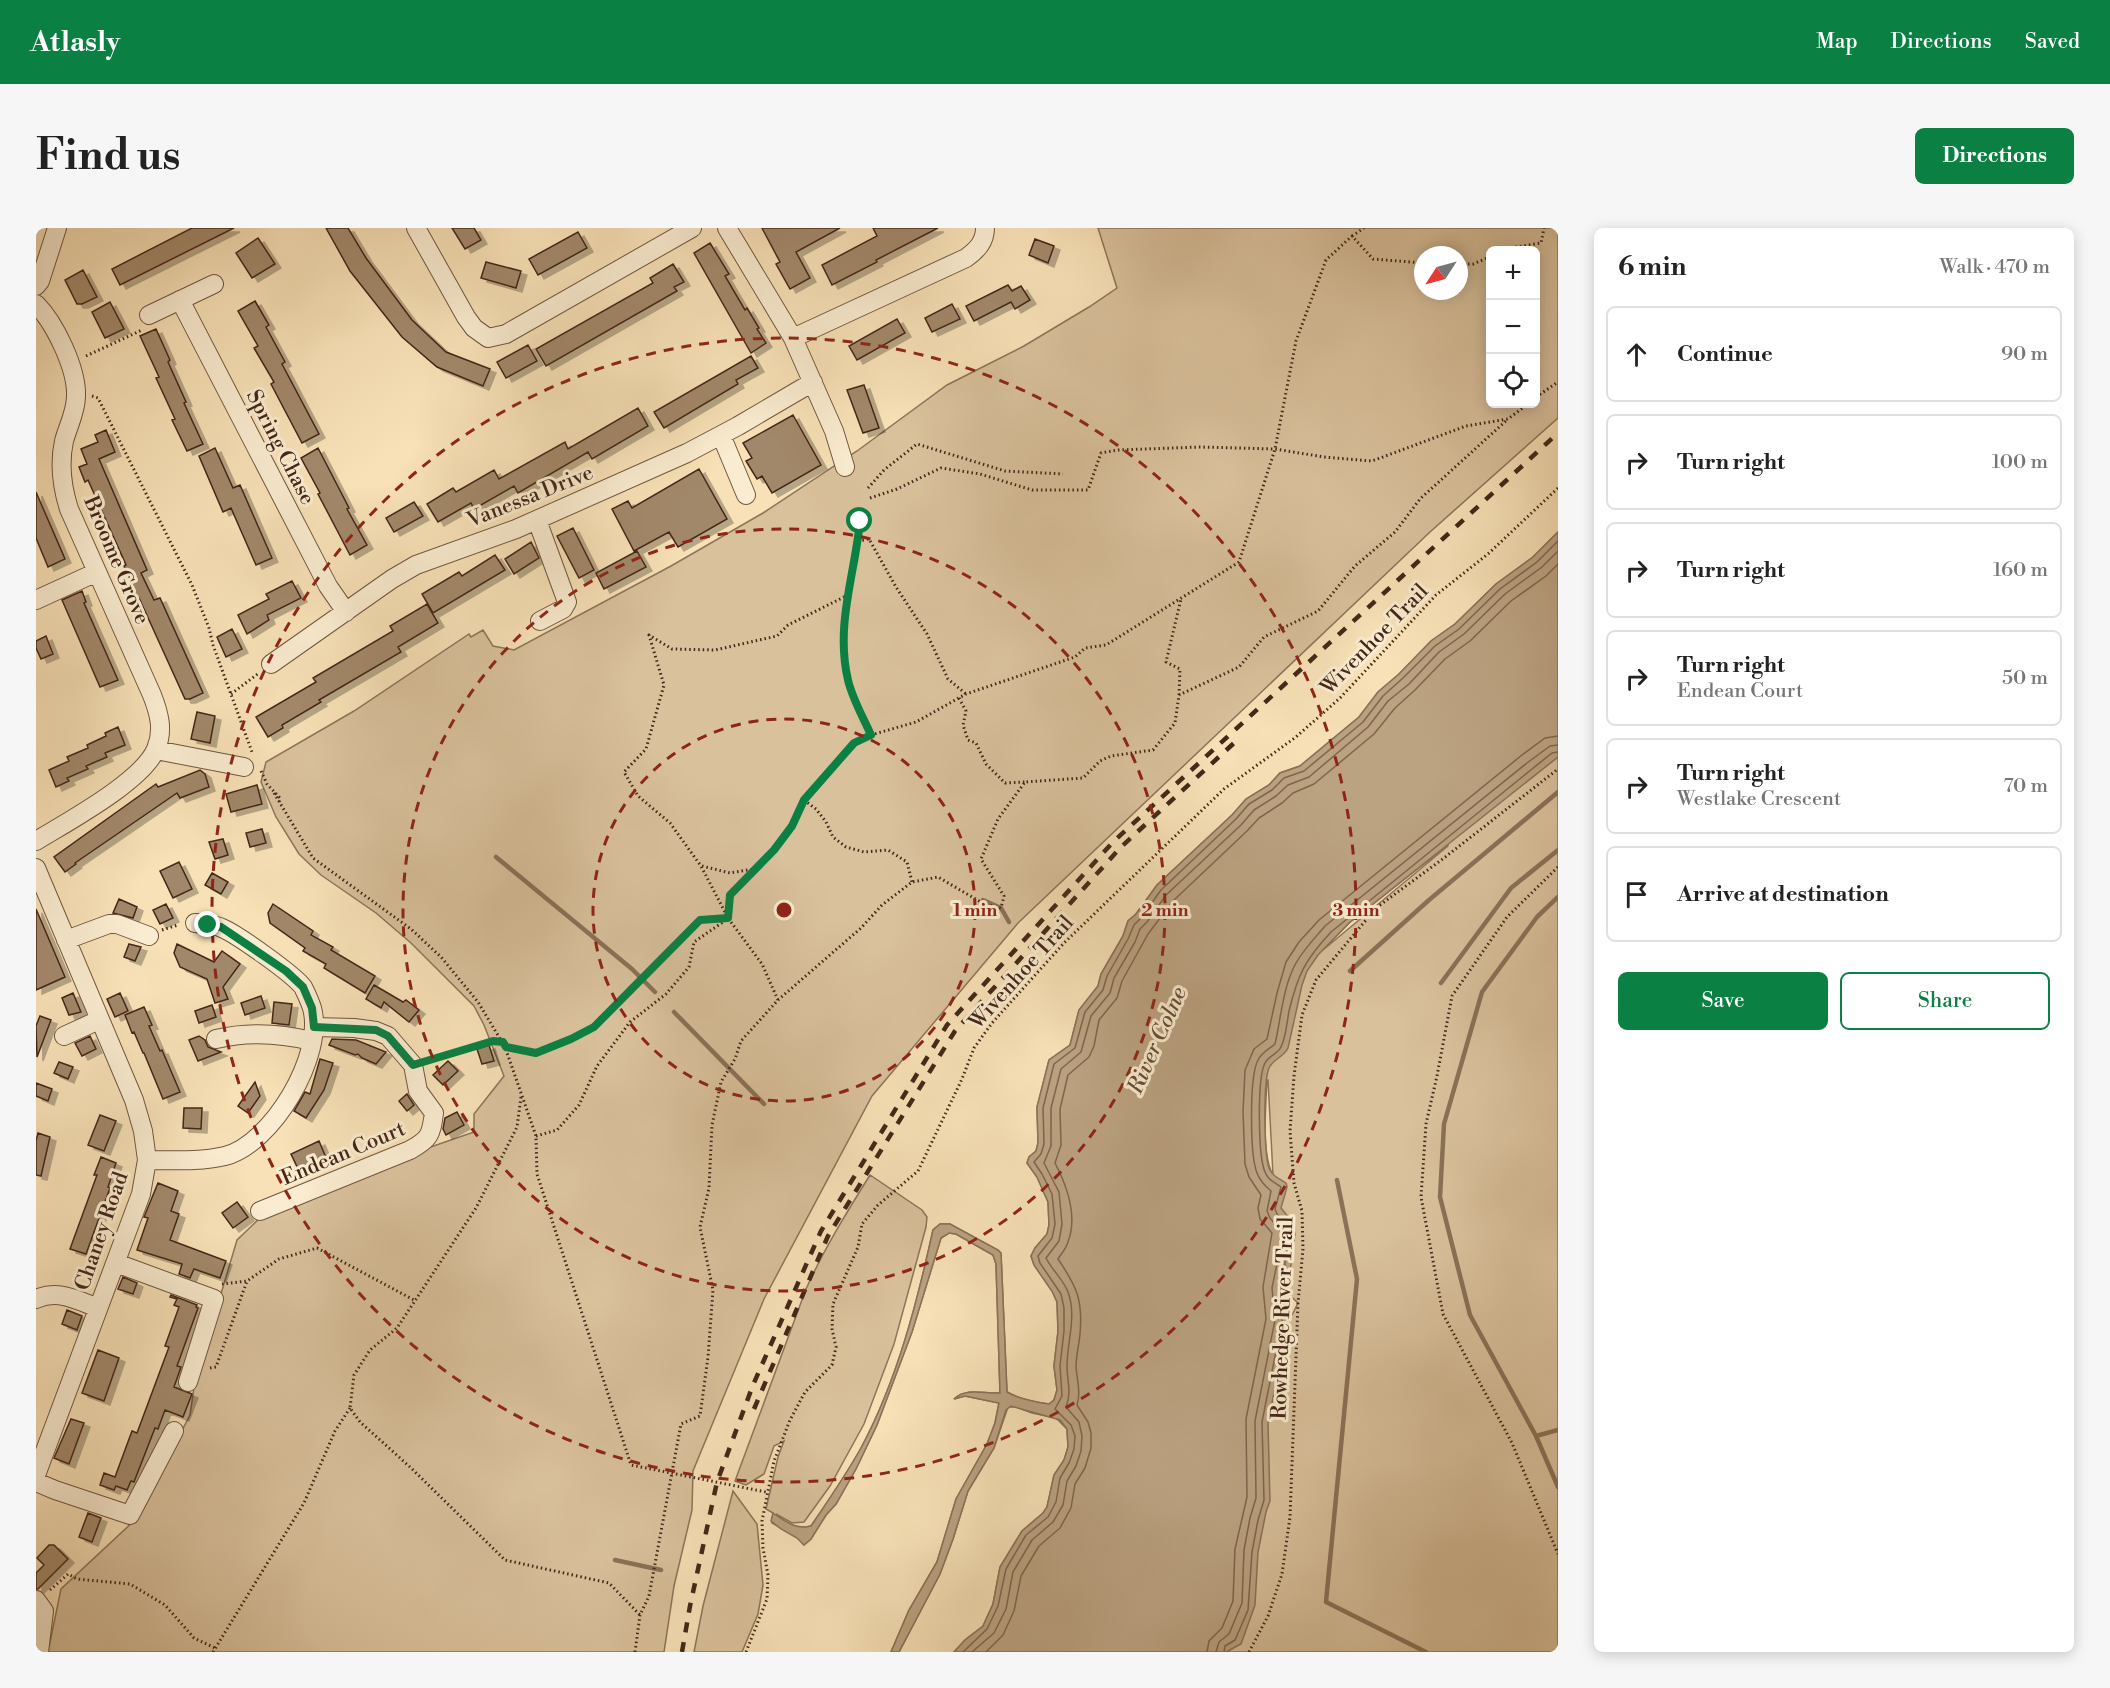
<!DOCTYPE html>
<html lang="en">
<head>
<meta charset="utf-8">
<style>
  :root { --surface:#fff; --page:#f6f6f6; --text:#222; --muted:#767676; --line:#e0e0e0; --accent:#0b8043 }
  body { margin:0; font-family:"Libre Bodoni",serif; background:var(--page); color:var(--text) }
  .controls { position:absolute; right:18px; top:18px; display:grid; overflow:hidden; border-radius:9px; box-shadow:0 3px 15px #0003 }
  .controls button { width:54px; height:54px; display:grid; place-items:center; padding:0; border:0; border-bottom:2px solid var(--line); background:var(--surface); color:var(--text); font:30px sans-serif }
  .compass { position:absolute; left:1378px; top:18px; width:54px; height:54px; border-radius:50%; background:var(--surface); box-shadow:0 3px 15px #0003; rotate:234deg }
  .stop { position:absolute; width:18px; height:18px; margin:-14px; border:4px solid #0b8043; border-radius:50%; background:#fff }
  .stop.end { background:#0b8043; border-color:#fff; box-shadow:0 2px 6px #0008 }
  .list { margin:0; padding:0; list-style:none }
  h2 { display:flex; justify-content:space-between; align-items:center; height:78px; margin:0; padding:0 24px; font-size:26px }
  h2 small { font-size:20px; font-weight:400; color:var(--muted) }
  .list li { display:grid; grid-template-columns:39px 1fr auto; gap:18px; align-items:center; box-sizing:border-box; height:96px; margin:0 12px 12px; padding:0 12px; border:2px solid var(--line); border-radius:9px }
  .list b { display:block; font-size:22px; white-space:nowrap }
  .list p { margin:0; font-size:20px; white-space:nowrap; color:var(--muted) }
  .list em { font-size:20px; font-style:normal; color:var(--muted) }
  .actions { display:flex; gap:12px; padding:18px 24px }
  .actions a { flex:1; padding:14px 0; border:2px solid var(--accent); border-radius:9px; text-align:center; font-size:21px; color:var(--accent) }
  .actions .main { background:var(--accent); color:#fff }
  .icon { flex:none; width:33px; height:33px; fill:none; stroke:currentColor; stroke-width:2; stroke-linecap:round; stroke-linejoin:round }
  .map { position:relative; flex:none; width:1522px; height:1424px; overflow:hidden; border-radius:9px }
  header { display:flex; align-items:center; gap:36px; box-sizing:border-box; height:84px; padding:0 30px; background:var(--accent); color:#fff }
  header strong { font-size:28px }
  nav { display:flex; gap:33px; margin-inline-start:auto; font-size:21px }
  .intro { display:flex; align-items:center; justify-content:space-between; box-sizing:border-box; height:144px; padding:0 36px }
  h1 { margin:0; font-size:42px }
  .button { padding:15px 27px; border-radius:9px; background:var(--accent); color:#fff; font-size:21px; font-weight:700 }
  main { display:flex; gap:36px; padding:0 36px }
  aside { flex:1; background:var(--surface); border-radius:9px; box-shadow:0 3px 15px #0003 }
  .map>svg:first-child { display:block }
  .green { fill:#d9c19c; stroke:#8e745a; stroke-width:1.5; fill-rule:evenodd }
  .water { fill:#bba281; stroke:#8b7157; stroke-width:1.5 }
  .lines { fill:none; stroke-linecap:round; stroke-linejoin:round }
  .shore { stroke:#80644c; stroke-width:1.5 }
  .stream { stroke:#8b7157; stroke-width:4.5 }
  .building { fill:#a2886b; stroke:#442718; stroke-width:1.5; filter:url(#shadow) }
  .minor-casing { stroke:#715640; stroke-width:20 }
  .path { stroke:#442718; stroke-width:3; stroke-dasharray:1.5 3; stroke-linecap:butt }
  .minor { stroke:#faecd0; stroke-width:18 }
  .rail { stroke:#442718; stroke-width:4.5; stroke-dasharray:10 10; stroke-linecap:butt }
  .route { stroke:#0b8043; stroke-width:8 }
  .ring { fill:none; stroke:#8f2418; stroke-width:3; stroke-dasharray:10 8 }
  .labels { text-anchor:middle; stroke-width:6; stroke-linejoin:round; paint-order:stroke }
  .street-label { font-size:21px; fill:#442718; stroke:#faecd0 }
  .water-label { font-size:22px; font-style:italic; fill:#684c38; stroke:#faecd0 }
  .centre { fill:#8f2418; stroke:#faecd0; stroke-width:3 }
  .ring-label { font-size:18px; text-anchor:middle; font-weight:bold; fill:#8f2418; stroke:#faecd0; stroke-width:6; stroke-linejoin:round; paint-order:stroke }
</style>
</head>
<body>
<header>
<strong>Atlasly</strong>
<nav><a>Map</a><a>Directions</a><a>Saved</a></nav>
</header>
<div class="intro"><h1>Find us</h1><a class="button">Directions</a></div>
<main>
<div class="map">
<svg width="1522" height="1424" viewBox="0 0 1522 1424">
  <defs>
    <filter id="shadow"><feDropShadow dx="6" dy="4" stdDeviation="0" flood-color="#0004"/></filter>
  </defs>
  <rect width="100%" height="100%" fill="#f8e1b7"/>
  <filter id="stains"><feTurbulence type="fractalNoise" baseFrequency=".00333" numOctaves="4"/><feColorMatrix values="0 0 0 0 .2 0 0 0 0 .09 0 0 0 0 .02 0 0 0 .5 -.17"/></filter>
  <radialGradient id="worn" r=".72"><stop offset=".6" stop-color="#630" stop-opacity="0"/><stop offset="1" stop-color="#630" stop-opacity=".3"/></radialGradient>
  <path class="green" d="M1062,0H1522V190L1394,304L982,695L836,868L728,1071L657,1243L656,1282L638,1358L628,1424H12L25,1361L100,1291L154,1187L159,1153L201,1012L228,986L386,922L438,904V886L468,848L448,797L438,778L375,715L340,685L285,647L263,626L240,589L225,554L230,534L318,483L433,406L435,409L447,402L457,418L478,422L635,338L727,285L821,223L911,157L988,118L1053,79L1081,60ZM1454,22H1500V176H1454ZM1387,27H1423V63H1387Z
    M1522,304L1347,530L1055,1304L918,1424L929,1412L947,1398L957,1376L964,1339L986,1303L1007,1285L1011,1279L1018,1247L1028,1232L1032,1219L1031,1201L1020,1190L996,1185L980,1179H972L958,1220L932,1263L917,1311L904,1346L863,1424H855L873,1382L901,1334L920,1271L951,1216L959,1195L963,1175L929,1168L918,1171C931,1159 948,1166 964,1165L960,1036L957,1027L920,1006L913,1005L905,1010L876,1104L841,1197L820,1241L800,1276L790,1287L775,1311L768,1317L761,1309L736,1295L737,1285L730,1281L742,1229L748,1213L738,1218L728,1246L710,1257L699,1253L770,1061C788,1021 811,984 834,947L886,982L891,989L890,999L858,1116L828,1196L794,1258L768,1294L756,1295L740,1286C748,1296 762,1301 775,1298C792,1273 810,1247 825,1220C861,1153 881,1075 897,1002L904,996H914L962,1022L965,1025L971,1164C983,1171 999,1174 1013,1176L1018,1172L1021,1162L1018,1138L1022,1103L1021,1074L1016,1063L998,1037L995,1028L999,1020L1011,1006L1013,997L1012,974L1001,949L991,935L993,929L1000,923L1002,915L1001,879L1013,832L1034,817L1043,782L1062,758L1065,746L1087,708L1092,693L1100,686L1121,657L1196,587L1210,571L1233,557L1244,545L1264,538L1323,489L1342,464L1363,446L1395,413L1419,396L1460,356L1497,329Z
    M1522,434V1424H1191L1197,1420L1190,1424H1037L1152,870ZM1412,617V618L1287,722L1313,695ZM1231,852H1232L1237,947C1225,926 1230,876 1231,852ZM1249,1063L1262,1075L1253,1093Z
    M697,1263L721,1296L727,1357L722,1386L706,1424H658L667,1378Z"/>
  <path class="water" d="M1522,304V529L1313,695L1282,727L1271,743L1266,757L1252,820C1248,829 1237,831 1233,840C1227,855 1228,925 1233,940C1237,949 1243,950 1250,955L1251,959L1245,980L1254,991L1259,1005L1254,1044L1249,1062L1252,1094L1232,1195L1234,1273L1230,1284L1222,1324L1219,1377L1205,1416L1190,1424H918L929,1412L947,1398L957,1376L964,1339L986,1303L1007,1285L1011,1279L1018,1247L1028,1232L1032,1219L1031,1201L1024,1192L975,1178L970,1182L958,1220L932,1263L917,1311L904,1346L863,1424H855L873,1382L901,1334L920,1271L951,1216L959,1195L963,1175L929,1168L918,1171C931,1159 948,1166 964,1165L960,1036L957,1027L920,1006L913,1005L905,1010L876,1104L841,1197L820,1241L800,1276L790,1287L775,1311L768,1317L761,1310L745,1301L735,1293L737,1285C749,1293 759,1302 775,1298C792,1273 810,1247 825,1220C861,1153 881,1075 897,1002L904,996H914L962,1022L965,1025L971,1164C983,1171 999,1174 1013,1176L1018,1172L1021,1162L1018,1138L1022,1103L1021,1074L1016,1063L998,1037L995,1028L999,1020L1011,1006L1013,997L1012,974L1001,949L991,935L993,929L1000,923L1002,915L1001,879L1013,832L1034,817L1043,782L1062,758L1065,746L1087,708L1092,693L1100,686L1121,657L1196,587L1210,571L1233,557L1244,545L1264,538L1323,489L1342,464L1363,446L1395,413L1419,396L1460,356L1497,329Z"/>
  <g class="lines">
    <path class="shore" d="M927,1424L951,1401L962,1378L970,1341L990,1307L1012,1289L1020,1274L1024,1250L1033,1235L1038,1221L1039,1208L1035,1197L1019,1181L1026,1168L1024,1138L1028,1103V1080L1025,1066L1004,1035L1002,1028L1016,1010L1019,996L1016,966L1006,946L998,934L1005,926L1008,916L1007,880L1018,836L1039,820L1049,784L1067,762L1071,748L1092,711L1098,697L1105,690L1125,662L1200,591L1213,576L1236,562L1248,550L1268,543L1327,494L1347,468L1367,450L1399,418L1423,401L1464,361L1501,334L1522,313
      M936,1424L958,1405L970,1381L977,1344L996,1312L1017,1294L1027,1277L1031,1253L1040,1238L1045,1223L1046,1208L1043,1194L1030,1179C1036,1164 1031,1153 1031,1138C1031,1114 1041,1088 1032,1064C1027,1051 1016,1042 1010,1030L1023,1013L1026,996L1023,964L1008,935L1015,918V880L1025,841L1045,824L1055,788L1074,765L1078,750L1099,714L1104,701L1111,694L1130,667L1205,597L1218,582L1240,568L1252,557L1273,549L1332,499L1352,473L1373,456L1403,424L1428,406L1469,366L1506,339L1522,323
      M950,1424L967,1407L978,1383L985,1348L1003,1318L1024,1300L1035,1280L1039,1256L1049,1240L1055,1220V1205L1052,1194L1041,1177C1045,1164 1041,1152 1040,1139C1040,1128 1043,1117 1044,1106C1047,1072 1041,1059 1022,1031C1025,1026 1030,1021 1032,1014C1042,988 1031,958 1019,935L1025,917L1024,881L1032,847L1053,829L1058,818L1063,792L1081,770L1086,753L1112,706L1137,673L1211,603L1223,590L1246,575L1257,565L1278,556L1338,506L1359,480L1379,462L1409,431L1434,413L1475,373L1510,348L1522,336
      M1171,1424L1173,1413L1186,1400L1197,1373L1199,1321L1211,1269L1210,1191L1230,1091L1227,1059L1236,1005L1224,991L1222,980L1225,967L1213,949L1209,936L1207,884L1209,842L1218,821L1231,811L1241,765L1250,734L1263,714L1283,692L1486,527L1509,510L1522,508
      M1180,1424L1183,1414L1193,1406L1206,1375L1208,1322L1214,1290L1220,1270L1219,1193L1239,1092L1236,1060L1245,1016V1003L1234,990L1231,983L1235,963C1229,958 1224,953 1221,945C1214,927 1213,849 1222,832C1226,824 1233,821 1239,816C1245,790 1247,758 1260,735C1268,721 1279,710 1289,698L1491,535L1514,518L1522,517
      M1188,1424L1189,1418L1199,1412L1212,1382L1216,1324L1222,1292L1228,1272L1226,1194L1246,1093L1243,1061L1248,1043L1253,1005L1250,995L1241,986L1239,981L1245,959C1238,954 1232,952 1229,944C1222,928 1221,850 1229,835C1233,827 1242,826 1245,819C1250,809 1251,794 1253,783C1262,746 1269,732 1295,704L1496,541L1516,525L1522,524"/>
    <path class="stream" d="M460,629L596,741L619,764
      M1522,669L1501,689L1446,764L1408,896L1404,969L1434,1087L1500,1208L1522,1259
      M947,672L965,680L973,694
      M1314,743L1393,672L1522,564
      M1405,755L1475,660L1522,622
      M638,784L728,876
      M1301,952L1321,1051L1290,1374L1390,1424
      M1500,1208L1522,1202
      M579,1332L625,1342"/>
  </g>
  <path class="building" d="M156,0H198L84,57L76,41Z
    M290,0H312L330,30L376,92L410,124L454,141L447,158L401,139L366,109L314,43Z
    M416,0H438L445,12L429,21Z
    M726,0H804L760,24L774,50L754,61L740,36L744,34Z
    M837,0H902L840,32L841,34L796,57L786,37L841,8Z
    M542,4L551,20L502,47L493,31Z
    M222,10L239,36L216,50L200,25Z
    M999,11L1018,18L1012,35L993,27Z
    M674,15L693,46L689,48L709,82L711,80L723,100L721,101L730,115L715,125L658,25Z
    M450,34L485,43L480,60L445,50Z
    M637,36L648,54L638,59L641,63L510,138L500,121L617,55L614,50Z
    M47,42L61,69L46,76H41L29,52Z
    M972,57L976,63L985,58L994,72L979,81L975,74L938,93L930,78Z
    M219,73L233,97L230,99L249,134L246,136L283,206L266,215L235,156L238,154L218,120L222,118L202,83Z
    M74,74L88,101L69,110L56,84Z
    M916,76L924,91L896,104L889,90Z
    M861,91L869,105L821,132L813,118Z
    M120,101L134,132L132,134L150,174L148,175L167,216L151,223L136,192L139,191L120,150L123,149L104,108Z
    M492,117L501,133L470,150L461,134Z
    M715,128L722,140L700,152L702,156L628,200L618,184Z
    M828,157L843,200L827,205L811,162Z
    M602,180L612,198L556,231L552,224L482,265L478,258L438,281L435,275L402,294L391,276L417,260L420,264L458,242L463,251L529,214L532,221Z
    M757,187L785,237L736,265L726,248L721,251L710,233L716,230L707,215Z
    M70,202L79,224L63,231L111,342L105,345L118,372L124,370L167,465L154,471H149L103,370L95,374L89,360L97,357L88,338L90,337L52,252L49,254L43,239L51,236L45,221L62,214L59,207Z
    M179,220L197,260L204,257L236,330L220,337L195,280L187,284L163,228Z
    M282,220L313,280L311,281L331,317L314,327L282,266L284,265L265,230Z
    M663,241L691,291L642,319L633,304L598,323L576,281L592,273L596,280Z
    M0,264L29,331L12,339L0,310Z
    M378,274L387,288L358,304L350,290Z
    M537,300L558,342L543,350L521,308Z
    M495,314L503,330L478,346L469,331Z
    M601,323L610,339L568,361L560,345Z
    M459,327L469,342L397,385L386,366L423,344L426,348Z
    M256,353L265,370L231,387L233,392L211,406L202,387L233,371L230,366Z
    M46,363L50,374L48,375L82,452L64,459L26,372Z
    M391,376L402,395L362,419L365,424L283,472L285,474L246,497L247,500L232,509L220,489L280,454L277,450L357,403L354,398Z
    M196,401L206,421L190,429L181,409Z
    M10,408L17,426L5,431L0,420V413Z
    M161,484L179,488L174,515L155,511Z
    M82,499L89,517L69,525L71,529L50,538L52,541L31,550L33,553L20,559L13,542L33,533L31,529L52,520L51,517L70,508L69,505Z
    M164,542L169,546L173,559L144,570L141,565L39,635L40,636L29,644L18,629L120,556L122,559Z
    M221,557L226,576L195,584L190,566Z
    M226,601L230,615L214,619L210,605Z
    M187,611L192,627L179,631L173,614Z
    M143,634L156,661L137,670L124,643Z
    M176,645L192,654L185,666L169,657Z
    M83,671L101,679L97,690L77,685Z
    M130,676L137,690L124,696L117,682Z
    M237,676L277,703L275,707L297,719L295,722L339,748L329,765L288,740L290,736L267,723L269,720L234,695L232,685Z
    M0,681L29,749L0,762Z
    M93,716L105,719L99,733L88,729Z
    M141,716L178,734L186,723L204,736L187,759L192,771L179,775L171,751L144,739L138,725Z
    M338,757L367,774L370,772L383,782L373,794L348,774L345,780L330,771Z
    M37,765L45,784L33,787L26,770Z
    M84,765L92,783L79,789L71,771Z
    M225,768L229,780L209,787L205,775Z
    M238,774L256,776L253,797L236,795Z
    M176,777L180,789L163,795L159,783Z
    M108,779L116,797L113,798L124,823L126,822L144,864L127,871L108,825H107L98,804L96,805L89,787Z
    M4,788L15,792L1,829L0,798Z
    M54,808L60,821L46,828L39,815Z
    M163,808L169,812L172,819L185,824L162,833L153,812Z
    M296,811L320,812L350,824L340,836L326,830L322,826L319,827L293,817Z
    M453,817L458,833L446,836L441,821Z
    M284,831L297,835L288,862L270,890L258,883L269,864L274,866Z
    M412,833L422,843L407,857L397,847Z
    M23,834L37,839L32,851L18,845Z
    M219,854L224,868L212,885L202,878Z
    M0,855L16,861L12,873L0,868Z
    M371,866L378,877L371,883L363,873Z
    M148,880H166L165,901L147,900Z
    M421,884L428,897L410,907L407,901L409,890Z
    M64,887L80,893L68,923L52,917Z
    M2,905L14,909L5,948L0,947V913Z
    M283,913L291,932L264,945L255,926Z
    M65,929L80,935L72,959L74,960L50,1026L34,1021L61,947H58Z
    M122,955L142,963L135,983L143,986L134,1012L190,1033L184,1050L158,1041L154,1050L143,1046L146,1036L101,1022L112,990L108,989Z
    M201,974L212,989L197,1000L186,985Z
    M87,1049L101,1055L97,1066L82,1061Z
    M135,1067L161,1077L160,1079L162,1080L141,1138L145,1139L138,1159L156,1166L147,1189L129,1182L122,1201L119,1200L98,1254L95,1253L91,1262L80,1258L78,1262L64,1257L68,1245L79,1249L96,1203L101,1205L133,1119L129,1118L143,1079L138,1077L141,1071L134,1069Z
    M31,1082L46,1088L41,1102L26,1096Z
    M62,1122L83,1130L68,1173L46,1165Z
    M35,1191L48,1195L33,1236L18,1230Z
    M52,1285L65,1290L56,1314L43,1309Z
    M13,1317H18L32,1331L2,1361H0V1345L8,1337L1,1330Z"/>
  <g class="lines">
    <defs>
      <path id="minor" d="M380,0L430,89L438,100L452,110L470,106L656,0
        M691,0L757,110L798,203L809,239
        M0,58L4,53L21,0
        M144,72L292,358L310,384
        M0,76C19,95 41,141 40,168C40,184 32,198 28,213C23,236 26,259 33,281L116,467C123,485 128,502 120,521C107,553 31,594 0,613
        M113,87L178,56
        M757,110L930,30C941,22 949,14 949,0
        M685,207L710,267
        M501,292L531,374L527,381L504,393
        M0,372L61,344
        M235,436L356,351L380,337L480,301L651,225L702,198L777,154
        M120,522L208,539
        M0,640L98,872L107,903L111,932L105,966L0,1247
        M30,712L73,696H81L113,708
        M28,808L63,792
        M180,811C213,803 243,805 276,813
        M111,932C136,932 164,934 189,928C236,916 289,827 276,780C274,774 270,765 267,759C257,746 202,707 186,700C178,696 167,696 159,695
        M224,983L374,922C394,911 395,907 398,885L382,863L377,837L352,808L340,803L318,800L278,799
        M80,1035L178,1071L152,1154
        M0,1071C22,1061 41,1072 62,1080
        M0,1254L19,1262L94,1287L138,1203
        M0,1372L8,1383L3,1424"/>
    </defs>
    <use href="#minor" class="minor-casing"/>
    <path class="path" d="M1316,8L1328,0
      M1471,22L1480,19L1505,15L1508,0
      M1423,36H1437L1454,29
      M50,128L106,102
      M56,168L62,170L156,357L173,400L177,417L216,524
      M1500,169L1522,154
      M832,260L848,242L881,216L969,243L1027,246
      M834,270L861,261L905,240L944,246L996,262H1052L1065,225L1082,222L1164,219L1239,221L1288,229L1336,233L1430,198L1472,191L1492,176
      M823,293L822,313L810,368L806,409L812,453L835,506
      M822,313L833,311L860,359L891,406L912,451L930,466
      M195,466L223,445
      M1143,467L1144,441L1130,434L1145,371
      M923,470L930,483L927,497L932,512L940,515L950,536L969,555L989,554
      M225,543L231,556L244,570L243,575
      M238,565L277,630L375,701L405,729L442,774L469,819L500,908L501,946L595,1237L730,1264
      M768,572L780,581L790,594L797,609L810,619L828,624L852,622L871,634L876,654
      M666,638L694,645L718,641
      M1522,639L1471,689L1416,768L1401,848L1390,896L1385,969L1407,1086L1476,1215L1522,1326
      M126,702L142,697
      M742,772L726,736L692,690L665,638L634,595L602,568L588,544L610,521L628,457L613,407L636,421L679,422L741,408L752,397L810,368
      M469,819L500,825L535,811L558,799L664,692L692,690L694,667L738,623L756,598L768,572L818,515L835,507L880,494L930,466L1039,429L1049,420L1070,417L1203,334L1239,221L1260,113L1290,32L1316,8L1337,31L1387,35
      M392,832L465,811
      M485,869L481,899L440,980L361,1100L334,1122L318,1147L314,1180L324,1194L374,1239L469,1332L573,1355L604,1387
      M500,908L521,902L543,877L561,838L594,794L630,766L653,739L658,714L690,692
      M186,1056L211,1053L243,1031L281,1020L378,1072
      M174,1140L180,1139L211,1053
      M14,1362L32,1346L41,1351L94,1356L129,1377L158,1410L179,1420
      M177,1424L268,1275L299,1203L314,1180
      M599,1424L604,1387L613,1368L645,1196L664,1188L672,1129L677,1062L664,999L673,960L676,897L685,854L699,831L705,813L742,772L825,700L846,677L876,654L902,649L948,676L965,680L968,668L945,631L962,591L989,554L1047,550L1064,533L1075,528L1117,522L1139,495L1143,467L1203,439L1228,409L1282,383L1319,338L1359,304L1384,271L1472,191
      M710,1424L731,1371L732,1347L727,1320L726,1293L738,1233L754,1192L769,1164L796,1137L800,1119L796,1101L797,1076L822,1019L826,996L842,977L882,943L926,851L938,820L956,795L1028,715L1188,561L1260,509L1304,470L1400,367L1452,326L1522,260
      M1213,1424L1232,1388L1246,1346L1254,1289L1262,1075L1267,1021L1266,983L1258,955L1254,903L1258,848L1266,787L1280,752L1340,680L1408,630L1522,541"/>
    <use href="#minor" class="minor"/>
    <path class="rail" d="M718,1181L792,1008L919,803L1085,619L1198,515
      M646,1424L654,1378L681,1254L717,1157L785,1003L911,797L1077,614L1522,205"/>
  </g>
  <g class="lines">
    <path class="route" d="M172,697L185,699L250,743L267,759L276,780L278,799L340,802L352,808L377,837L457,813L467,814L470,819L500,825L535,811L558,799L664,692L692,690L694,667L738,622L756,598L768,572L818,515L835,507C827,489 816,470 812,452C799,397 819,346 824,293"/>
  </g>
  <g class="ring">
    <circle cx="748" cy="682" r="191"/>
    <circle cx="748" cy="682" r="381"/>
    <circle cx="748" cy="682" r="572"/>
  </g>
  <g class="labels">
    <g class="street-label">
      <text transform="translate(245 219) rotate(63)" y="7">Spring Chase</text>
      <text transform="translate(494 268) rotate(-22)" y="7">Vanessa Drive</text>
      <text transform="translate(81 332) rotate(67)" y="7">Broome Grove</text>
      <text transform="translate(1338 411) rotate(-46)" y="7">Wivenhoe Trail</text>
      <text transform="translate(985 744) rotate(-48)" y="7">Wivenhoe Trail</text>
      <text transform="translate(307 925) rotate(-23)" y="7">Endean Court</text>
      <text transform="translate(65 1003) rotate(-71)" y="7">Chaney Road</text>
      <text transform="translate(1246 1090) rotate(-88)" y="7">Rowhedge River Trail</text>
    </g>
    <g class="water-label">
      <text transform="translate(1120 812) rotate(-66)" y="8">River Colne</text>
    </g>
  </g>
  <circle cx="748" cy="682" r="9" class="centre"/>
  <g class="ring-label">
    <text x="939" y="688">1 min</text>
    <text x="1129" y="688">2 min</text>
    <text x="1320" y="688">3 min</text>
  </g>
  <rect width="100%" height="100%" filter="url(#stains)"/>
  <rect width="100%" height="100%" fill="url(#worn)"/>
</svg>
<div class="controls">
<button>+</button>
<button>−</button>
<button><svg class="icon" aria-label="locate" viewBox="0 0 24 24"><circle cx="12" cy="12" r="6"/><path d="M12 2v4M12 18v4M2 12h4M18 12h4"/></svg></button>
</div>
<svg class="compass" viewBox="-18 -18 36 36"><path d="M0-13l5 13h-10z" fill="#e53935"/><path d="M0 13l5-13h-10z" fill="#767676"/></svg>
<div class="stop" style="left:824px;top:293px"></div>
<div class="stop end" style="left:172px;top:697px"></div>
</div>
<aside>
<h2>6 min<small>Walk · 470 m</small></h2>
<ul class="list">
<li><svg class="icon" aria-label="ahead" viewBox="0 0 24 24"><path d="M12 20V5M6 11l6-6 6 6"/></svg><div><b>Continue</b></div><em>90 m</em></li>
<li><svg class="icon" aria-label="right" viewBox="0 0 24 24"><path d="M7 20v-9h11M14 6l5 5-5 5"/></svg><div><b>Turn right</b></div><em>100 m</em></li>
<li><svg class="icon" aria-label="right" viewBox="0 0 24 24"><path d="M7 20v-9h11M14 6l5 5-5 5"/></svg><div><b>Turn right</b></div><em>160 m</em></li>
<li><svg class="icon" aria-label="right" viewBox="0 0 24 24"><path d="M7 20v-9h11M14 6l5 5-5 5"/></svg><div><b>Turn right</b><p>Endean Court</p></div><em>50 m</em></li>
<li><svg class="icon" aria-label="right" viewBox="0 0 24 24"><path d="M7 20v-9h11M14 6l5 5-5 5"/></svg><div><b>Turn right</b><p>Westlake Crescent</p></div><em>70 m</em></li>
<li><svg class="icon" aria-label="arrive" viewBox="0 0 24 24"><path d="M6 21V4h12l-3 4 3 4H6"/></svg><div><b>Arrive at destination</b></div></li>
</ul>
<div class="actions"><a class="main">Save</a><a>Share</a></div>
</aside>
</main>
</body>
</html>
